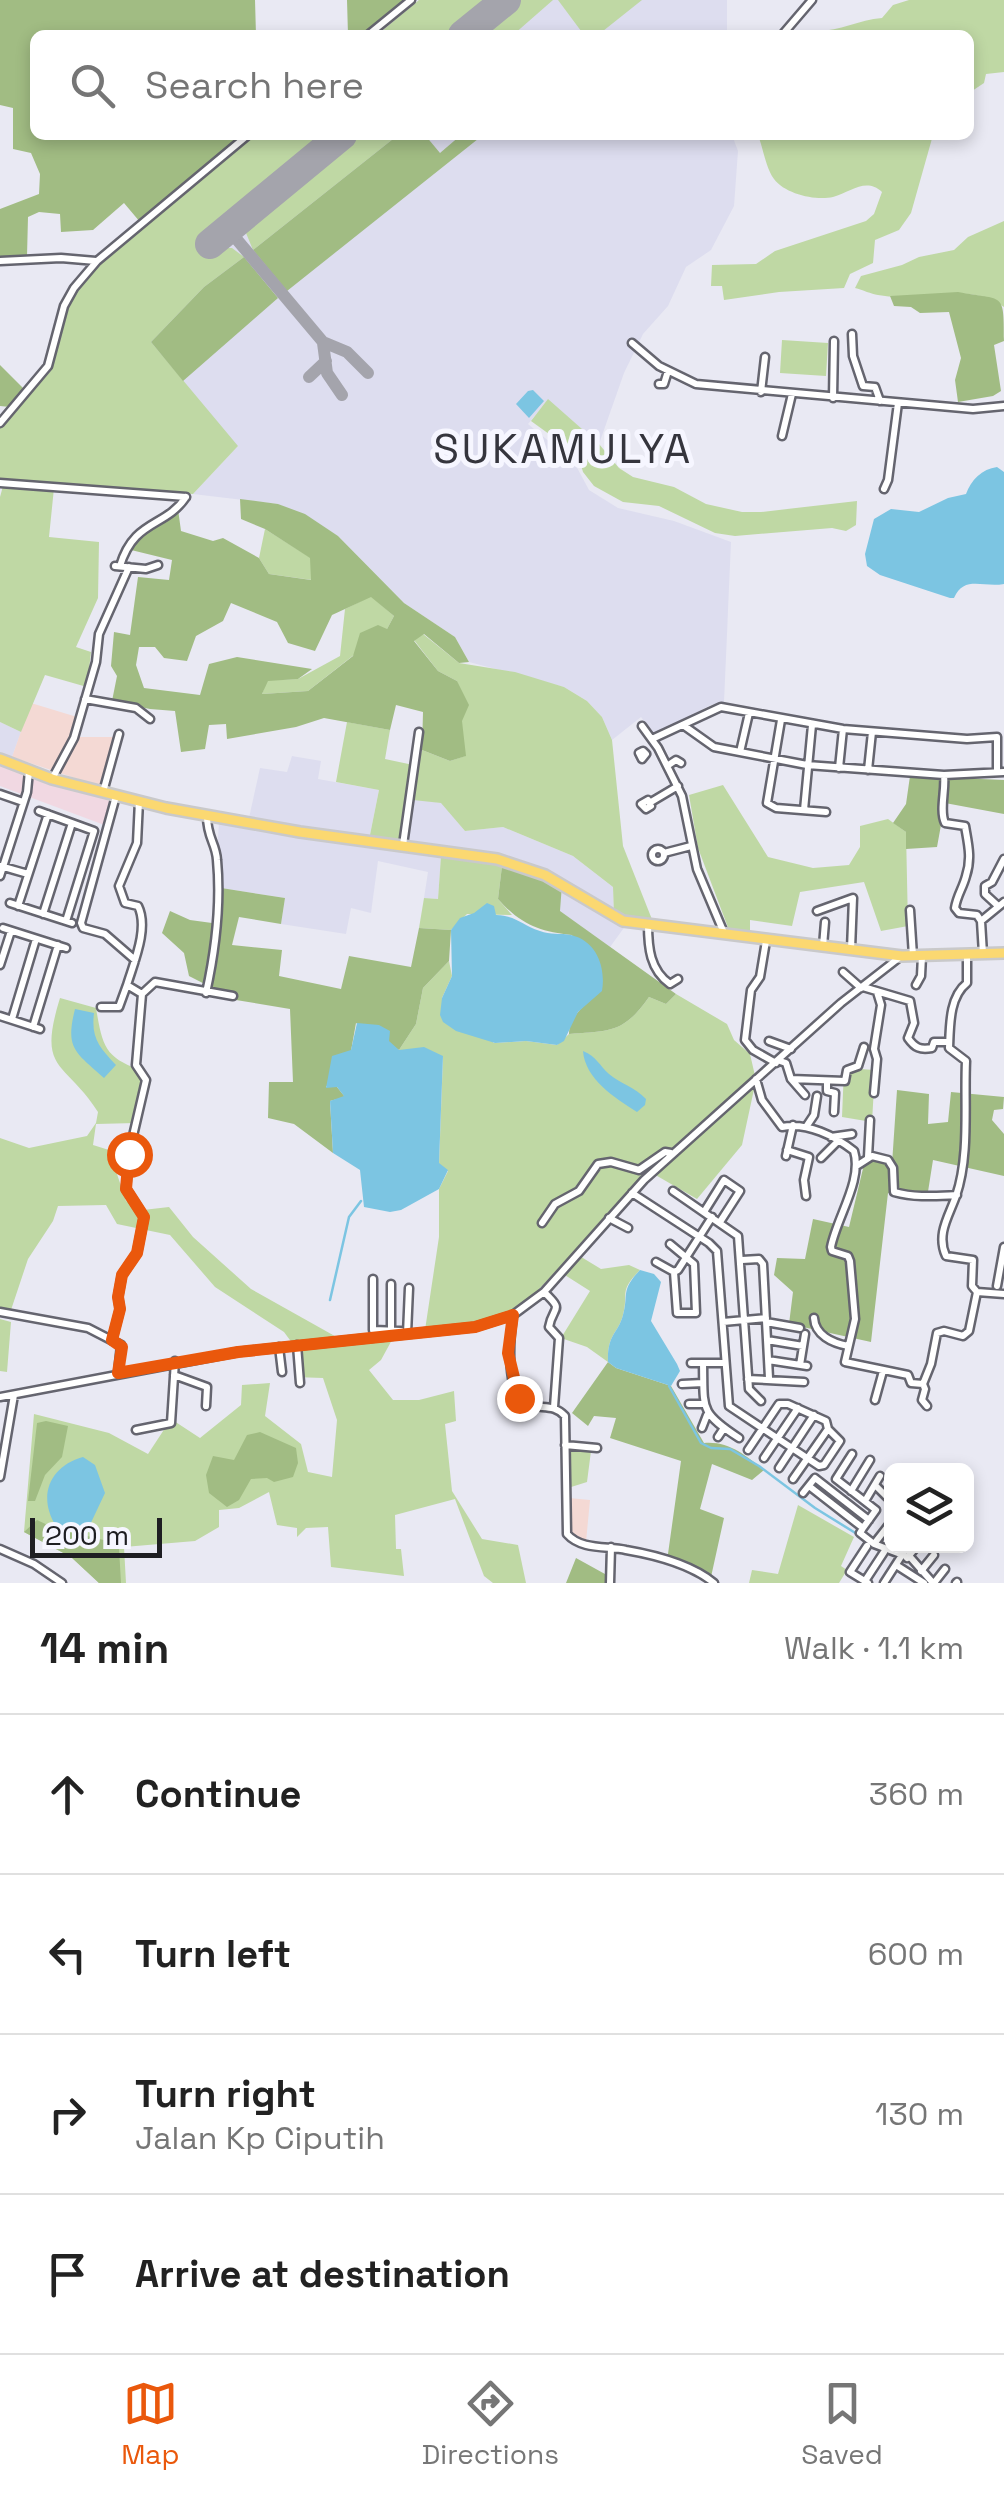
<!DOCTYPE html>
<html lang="en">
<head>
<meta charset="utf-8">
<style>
  :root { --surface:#fff; --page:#f6f6f6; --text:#222; --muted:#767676; --line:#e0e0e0; --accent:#ea580c }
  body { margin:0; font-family:"Space Grotesk",sans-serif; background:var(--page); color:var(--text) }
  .controls { position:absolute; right:30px; bottom:30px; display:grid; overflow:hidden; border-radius:15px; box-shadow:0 5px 15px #0003 }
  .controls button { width:90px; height:90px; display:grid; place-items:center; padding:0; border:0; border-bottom:2px solid var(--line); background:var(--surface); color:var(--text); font:50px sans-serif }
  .scale { position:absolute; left:30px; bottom:25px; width:132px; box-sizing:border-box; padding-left:10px; border:5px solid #1e1e22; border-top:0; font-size:28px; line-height:35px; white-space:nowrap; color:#1e1e22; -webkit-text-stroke:8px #f6f6ff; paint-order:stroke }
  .stop { position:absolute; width:30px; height:30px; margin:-22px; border:8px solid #ea580c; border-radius:50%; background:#fff }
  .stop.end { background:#ea580c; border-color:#fff; box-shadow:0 2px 10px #0008 }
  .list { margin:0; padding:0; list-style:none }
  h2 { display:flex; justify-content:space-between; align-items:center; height:130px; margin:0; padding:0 40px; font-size:42px }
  h2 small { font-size:32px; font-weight:400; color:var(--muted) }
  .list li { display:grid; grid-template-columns:65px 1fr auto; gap:30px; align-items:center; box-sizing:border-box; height:160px; padding:0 40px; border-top:2px solid var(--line) }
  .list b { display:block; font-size:38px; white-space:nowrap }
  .list p { margin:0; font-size:32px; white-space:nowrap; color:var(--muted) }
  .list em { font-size:32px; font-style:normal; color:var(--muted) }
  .icon { flex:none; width:55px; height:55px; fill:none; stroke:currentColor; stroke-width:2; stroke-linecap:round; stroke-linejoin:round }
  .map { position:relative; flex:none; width:1004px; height:1583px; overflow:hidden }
  .search { position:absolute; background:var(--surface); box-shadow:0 5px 15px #0003; left:30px; right:30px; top:30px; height:110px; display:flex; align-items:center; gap:25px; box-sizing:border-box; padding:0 35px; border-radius:15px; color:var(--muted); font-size:38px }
  .sheet { height:770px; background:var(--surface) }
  nav { display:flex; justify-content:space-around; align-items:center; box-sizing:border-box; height:140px; border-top:2px solid var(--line); background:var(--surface); font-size:28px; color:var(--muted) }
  nav a { display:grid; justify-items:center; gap:5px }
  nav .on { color:var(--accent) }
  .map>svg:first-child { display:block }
  .commercial { fill:#f1d8e2 }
  .built { fill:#ddddef }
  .education { fill:#f4d9d4 }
  .green { fill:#bfd8a4 }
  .forest { fill:#a1bc83; fill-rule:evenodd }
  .water { fill:#7cc5e2 }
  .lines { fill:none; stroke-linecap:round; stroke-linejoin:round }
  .stream { stroke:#7cc5e2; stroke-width:2.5 }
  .taxiway { stroke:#a4a4ac; stroke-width:12 }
  .runway { stroke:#a4a4ac; stroke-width:30 }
  .minor-casing { stroke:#65656f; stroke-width:11 }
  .major-casing { stroke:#c9c9ca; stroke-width:14 }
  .minor { stroke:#fff; stroke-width:6 }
  .major { stroke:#fbd871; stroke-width:9 }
  .route { stroke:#ea580c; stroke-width:12 }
  .labels { text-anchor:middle; stroke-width:10; stroke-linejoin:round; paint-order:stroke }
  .quarter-label { font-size:42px; letter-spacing:2.5px; fill:#35353d; stroke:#f6f6ff }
</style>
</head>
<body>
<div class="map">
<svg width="1004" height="1583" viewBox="0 0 1004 1583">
  <rect width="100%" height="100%" fill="#e9e9f3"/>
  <path class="commercial" d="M0,765L46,783L116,801L107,826L0,786Z"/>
  <path class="built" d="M419,0H727V35H377Z
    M256,135H732L738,151L734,206L711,250L686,267L668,306L643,334L624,373L599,444L548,400L528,424L574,462L589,490L618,508L674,521L731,542L724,702L711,705L654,734L641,717L612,740L602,717L587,701L564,687L469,662L455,637L404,603L338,536L278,504L193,494L238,446L50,372L68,308L88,277Z
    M0,722L21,732L12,757L0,752Z
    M292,756L321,761L318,779L379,790L369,840L249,818L260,768L287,772Z
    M413,799L442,803L465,831L503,827L573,856L613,887L614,915L626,925L610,947L559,911L562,884L503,859L408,843Z
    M219,822L441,856L438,899L424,898L428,872L378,861L371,913L351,908L346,934L281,924L285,898L215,887Z"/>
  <path class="education" d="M31,703L77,717L71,737H115L102,787L12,757Z
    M569,1498L590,1500L586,1542L574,1539L568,1531Z"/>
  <path class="green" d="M419,0H497L454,35H377Z
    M514,0H553L513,35H472Z
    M558,0H642L598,35H584Z
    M909,0H1004V72L986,74L984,83L969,93V35H811L815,31C838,32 858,20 882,18L893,5Z
    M256,135H333L256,199L245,202L203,235L217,253L223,248H232L244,257L204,287L151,342L238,446L193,494L54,488L49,537L99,542L98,598L76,647L91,652L87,687L45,675L21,732L0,722V497L3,486L0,485V426L50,372L68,308L76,292L103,260Z
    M350,135H398L253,250L246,233L262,207Z
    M758,135H933L911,213L899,230L875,240L873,263L850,274L844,288L779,292L724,300L722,286H711L712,265L756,264L775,251L866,221L874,214L882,192C866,177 851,192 833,197C816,201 785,194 774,179C766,168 763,148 758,135Z
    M1004,221V307C968,280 921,303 878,295C871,294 863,290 855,288L861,276L902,265L919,257L954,250L968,237Z
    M782,340L828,343L826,376L780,373Z
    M548,399L599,444L619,468L633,477L674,487L706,504L742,512H761L857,501L856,525L846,531L832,528L735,536L715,533L659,506L623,502L594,486L583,472L578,455L531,421Z
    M265,529L311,558L312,580L269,574L259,558Z
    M371,596L394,616L387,629L308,691L262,694L267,680L298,679L340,656L345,609Z
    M423,634L459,663L515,672L564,687L587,701L602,717L612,740L623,846L653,922L614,915L613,887L573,856L503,827L465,831L441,803L413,800L408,843L369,840L379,790L336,782L347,722L390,730L385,759L418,766L422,750L450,761L465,756L457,681L438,671L414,640Z
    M723,785L768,857L813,868L849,865L860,847V826L888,819L906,832L908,926L881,931L864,882L800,892L792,926L750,920V932L729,930L698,848L689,795Z
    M441,856L502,866L498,899L512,915L467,914L451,930L419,928L424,898L438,899Z
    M449,961L452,976L442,998L494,1043L526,1041L557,1045L569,1034C610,1031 624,1033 649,997L666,1004L676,994L727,1024L734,1040L750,1054L756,1080L742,1145L697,1199L652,1173L573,1252L601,1269L629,1265L640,1270C618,1292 629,1293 623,1315C618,1334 607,1334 608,1362L587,1347L561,1338L590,1291L557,1270L509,1321L456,1333L455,1328L425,1330L439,1237V1189L448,1171L439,1164L443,1057L399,1050L416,1024L423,988Z
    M60,998L96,1008C103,1049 105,1058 146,1072L136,1123L96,1124L93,1145L109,1150L126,1201L143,1210L169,1207L193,1237L251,1289L349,1344L393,1338L381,1360L369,1370L393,1400H419L454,1391L456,1421L445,1424L452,1491L482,1539L518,1545L526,1583H493L484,1576L455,1499L395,1515L396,1549H401L404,1576L331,1567L328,1527L306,1528L297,1537V1528L277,1525L269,1492L239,1508L219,1510V1527L195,1541L124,1547L126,1583H99L71,1557L24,1532L34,1414L109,1433L148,1454L171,1419L200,1438L241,1405L242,1385L270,1383L265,1416L301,1444L308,1472L332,1477L337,1420L323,1378L294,1377L298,1351L284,1332L215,1287L170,1235L117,1224L106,1205L58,1206L53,1221L28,1259L9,1316L0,1314V1138L29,1148L87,1136L96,1123L98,1112C64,1059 37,1073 60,998Z
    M844,1068L875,1070L872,1122L842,1117Z
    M0,1319L11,1322L7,1372L0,1371Z
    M568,1450L591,1451L587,1482L568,1488Z
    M798,1505L854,1537L841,1566L847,1570L839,1583H749L752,1570L778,1574Z"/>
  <path class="forest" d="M0,0H255L256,35H35V135H243L140,222L124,203L93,230L61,232L60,214L39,212L28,217L27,256L0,262V209L39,194L40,174L31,153L13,149V108L0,105Z
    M347,0H405L364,35H348Z
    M398,135H425L440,153L461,135H483L287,291L253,250Z
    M244,257L278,298L183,381L151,342L204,287Z
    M958,292C1004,301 1004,290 1004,341L994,345L1001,391L993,396L958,402L955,380L961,358L949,312L920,313L911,307L894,306L890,296Z
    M0,365L25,390L10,407L0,406Z
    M240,499L278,504L305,514L338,536L404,603L455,637L469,662L459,663L424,634L414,641L438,671L457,681L469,705L462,721L466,756L450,761L422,750L423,712L396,705L390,730L324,718L296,727L227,739L226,724L209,725L205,749L181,752L175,711L150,709L112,701L117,676L111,666L114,632L130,635L138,577L169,580L172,560L127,549C137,523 153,517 178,509L181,531L213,541L223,538L259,558L269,574L311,580L310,558L265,529L241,519ZM371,597L394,616L387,629L378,625L360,633L353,656L308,691L262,694L268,681L298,679L312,669L237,657L209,664L200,695L144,688L136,665L139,647H155L164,658L187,661L196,636L223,621L231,603L277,622L288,643L315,651L332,615Z
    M910,776L1004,780V814L945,803L937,847L906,849V832L893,823L906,804Z
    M502,866L562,884L560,911L676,994L666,1004L649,997C624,1033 610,1031 569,1034C569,1019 580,1010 589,1000L572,935C540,932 520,924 498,899Z
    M215,887L285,898L281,924L239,917L232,945L282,950L279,976L341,989L349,956L411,967L419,928L451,930L449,961L423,988L416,1024L399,1050L356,1023L351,1051L326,1087H337L345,1097L330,1101L333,1153L294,1124L268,1118L269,1082H293L290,1009L236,1000L189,976L184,953L162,933L170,911L190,920L212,923Z
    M897,1090L929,1094L928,1124L948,1122L951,1092L1004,1097L1003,1109L994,1110L992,1120L1004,1134V1176L933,1160L927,1198L888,1193L871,1342L789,1324L793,1292L774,1275L777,1258L805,1259L813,1219L849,1227L866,1156L892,1164Z
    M608,1362L616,1368L671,1386L704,1443C729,1441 745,1455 764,1470L752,1480L712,1464L700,1509L724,1518L711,1577L675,1568L667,1561L681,1461L610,1438L616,1418L594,1416L588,1426L572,1413Z
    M46,1421L68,1426L62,1457L45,1475L35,1501H28L37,1423Z
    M260,1432L296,1448L298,1463L293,1477L274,1482L267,1478L251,1479L239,1500L227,1507L209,1493L206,1475L213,1456L234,1460L247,1435Z
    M37,1520L54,1528L112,1542L119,1548L121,1583H99L71,1557L24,1532Z
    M576,1558L614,1579L613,1583H566Z"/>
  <path class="water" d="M533,390L544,401L529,418L516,404L528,391Z
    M997,467L1004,472V584C983,588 964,575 954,598H950L880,575L867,566L865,554L874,519L891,509L919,512L948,498L966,494C971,480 982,469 997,467Z
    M487,903L494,906L496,915C518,916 521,925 540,931C550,935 561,933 571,935C597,941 606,968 602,991L578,1012L564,1041L557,1045L526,1041L495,1043L456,1031L443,1022L440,1015L442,998L452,976L451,930L460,918L474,913Z
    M75,1009L94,1013C91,1038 99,1047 116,1065L104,1078C75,1052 65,1049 75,1009Z
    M357,1023L379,1025L390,1031L389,1041L399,1050L424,1047L443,1056L439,1163L448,1170L439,1189L401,1210L390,1212L364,1207L360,1170L333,1153L330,1101L344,1096L337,1087L326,1088L332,1056L351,1050Z
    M583,1051C597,1057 599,1065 609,1074C621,1084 635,1087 646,1099L645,1105L637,1112C615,1098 585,1079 583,1051Z
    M640,1270L654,1274L661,1282L651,1321L677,1364L680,1371L671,1386L616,1368L608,1362C607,1334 618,1334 623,1315C629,1294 620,1291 640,1270Z
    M83,1457L95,1465L105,1493L88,1529L78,1533L56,1526C37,1496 50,1466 83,1457Z"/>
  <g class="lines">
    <path class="stream" d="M330,1300L349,1217L361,1201
      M669,1386L701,1443L711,1448L730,1449L759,1466L815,1508L857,1534"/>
    <path class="taxiway" d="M228,229L323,342L347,352L368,373
      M323,343L327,373L342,395
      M309,377L326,361"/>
    <path class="runway" d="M463,35L506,0
      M210,244L342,135"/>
    <defs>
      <path id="minor" d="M368,35L411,0
        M782,35L812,0
        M0,261L61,258L96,261
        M852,334L853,356L863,386L875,387L880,401
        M632,343L659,366L696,384L973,409L1004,406
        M659,384H664L668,371
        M761,392L765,357
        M833,398L834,341
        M0,423L48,366L64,306L74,288L97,261L248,135
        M782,436L792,394
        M0,483L186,497
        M884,489L888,480L898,403
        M115,566L146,569L158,565
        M120,566C134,519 165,528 186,497
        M85,699L136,708L150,719
        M781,720L767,803L776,808L826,812
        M683,725L714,747L807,765L944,775L1004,772
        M642,726L658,748L682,796L697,869L724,933
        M652,739L721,707L843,729L967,739L997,737V772
        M643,751L646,754L642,759L639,753Z
        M740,752L749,713
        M667,766L676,760L681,763
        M839,768L843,729
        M868,770L872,732
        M944,775C946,790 939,810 945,823L965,826C968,844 972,858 966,876C963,888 957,895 955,908L959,913L977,915L981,921L983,954
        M52,779L74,738L96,662L99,634L129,567
        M103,792L119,734
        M0,794L23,802
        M116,796L81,923L83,928L105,934L135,960
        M648,800L651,806L646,809L641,804Z
        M651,802L678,786
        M804,810L812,725
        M39,811L94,831L66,921
        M403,845L419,732
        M652 855a6 6 0 1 1 12 0a6 6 0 1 1-12 0Z
        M664,853L691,846
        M0,866L28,874
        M0,876L27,792L29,771
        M10,903L72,923
        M997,905L985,894V886L992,882L1004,859
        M18,906L48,814
        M910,910L913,956
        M817,911L853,898L851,949
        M43,914L72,823
        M981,921L1004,902
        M648,924C648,948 650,970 670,984L678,979
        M3,928L66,948
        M766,941L760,977L751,990L745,1040L753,1050L776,1063
        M823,946L825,922
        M0,965L11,931
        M843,972L861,988
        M916,985L921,976L922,956
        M863,987L910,1001L914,1023L908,1038C915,1048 920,1050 932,1048L934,1042H949
        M206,993C215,952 221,903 217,860C216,843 207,838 207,816
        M142,994L155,982L233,996
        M101,1007H119L127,985
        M0,1016L40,1029
        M12,1019L36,939
        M33,1027L58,945
        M769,1041L791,1049
        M780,1061L786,1063L791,1079L805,1095
        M756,1079L762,1100L782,1127C807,1122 835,1136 854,1151C863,1180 837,1217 831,1247L832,1251L848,1256L850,1261L855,1319L845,1362L908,1375L911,1383L923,1384
        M791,1079L845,1081L847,1070L858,1066L864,1047
        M827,1081V1091L835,1093L834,1112
        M874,1093L877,1059L874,1049L881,1005L877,992
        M806,1127L814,1115L817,1096
        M831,1137L852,1134
        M787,1150L809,1157L804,1180L806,1196
        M786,1156L793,1125
        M868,1157L870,1120
        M821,1158L836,1143
        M858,1165L872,1156L888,1160L893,1168L894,1192C916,1198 935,1196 957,1195
        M673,1191L738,1236L749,1389L761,1401
        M632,1193L709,1243L717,1251L729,1406L819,1466L824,1465L840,1441L828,1429
        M704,1212L724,1180L740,1191L720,1222
        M609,1218L628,1228
        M542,1223L555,1204L579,1191L598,1164L611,1162L639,1170L665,1152L671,1153
        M670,1244L694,1264L696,1313H677L674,1272
        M742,1260L759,1259L763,1264L769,1378
        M656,1262L674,1272L678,1270L712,1217
        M373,1279V1330L401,1331
        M997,1286L1004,1247
        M544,1292C565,1312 553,1305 549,1327L559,1338L554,1407
        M977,1292L1004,1294
        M0,1312L88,1328L121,1345L118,1373
        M513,1316C510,1336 504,1398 529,1405C543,1409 554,1404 565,1416L567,1534C581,1550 607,1546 626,1550C655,1555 692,1565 714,1583
        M814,1318C815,1335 832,1343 848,1346
        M723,1322L766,1318
        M766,1322L800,1328
        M391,1330V1284
        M407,1334L409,1288
        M112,1340L120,1309L118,1297L122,1275L137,1253L144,1217L126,1189L129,1153L146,1080L136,1065L142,994L127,985C134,962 149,928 138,906L125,903L119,886L137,843L139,801
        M767,1340L803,1346
        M297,1345L300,1383
        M279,1347L282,1372
        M768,1360L807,1366
        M691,1363H703
        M723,1363H703C704,1409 699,1412 739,1438
        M800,1365L805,1334
        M174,1375L207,1387L206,1406
        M748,1379L804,1382
        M682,1384L703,1383
        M0,1397L238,1352L475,1327L513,1315L544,1292L644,1180L841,1003L900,957
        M875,1400L883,1371
        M689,1404H704
        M927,1406L922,1400L925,1389L923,1384L931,1364L937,1333L944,1331L963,1336L969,1331L977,1292L972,1286L973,1260L946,1256C936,1234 949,1216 956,1196C970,1155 964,1104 966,1061L949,1048C950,1026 949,997 967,983V955
        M702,1428L707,1415
        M136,1430L171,1423L175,1361
        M718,1437L724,1428
        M565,1445L597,1448
        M748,1450L779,1404H788L826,1421L828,1429L793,1479
        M852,1454L836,1479L876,1510L863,1528
        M764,1458L798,1408
        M779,1468L814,1415
        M0,1477L14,1395
        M875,1485L887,1497
        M809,1486L863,1528L860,1533L874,1544L911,1558L933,1583
        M851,1491L870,1460
        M803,1493L815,1478L869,1520
        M865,1501L880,1476
        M874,1544L888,1526
        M867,1546L850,1572L868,1583
        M0,1549L34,1564L62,1583
        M907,1558L917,1546
        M896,1565L924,1583
        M921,1571L934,1555
        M865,1581L884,1552
        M610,1583L611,1547
        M884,1583L902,1555
        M934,1583L945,1569
        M956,1583L957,1582"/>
      <path id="major" d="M0,759L52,779L166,808L300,832L497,859L545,875L623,921L902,956L1004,953"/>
    </defs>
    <use href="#minor" class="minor-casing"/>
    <use href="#major" class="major-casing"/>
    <use href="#minor" class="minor"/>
    <use href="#major" class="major"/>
  </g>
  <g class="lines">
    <path class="route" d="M129,1154L126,1189L144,1217L137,1253L122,1275L118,1297L120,1309L112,1340L122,1347L118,1373L238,1352L475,1327L513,1315L508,1353L519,1398"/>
  </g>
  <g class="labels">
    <g class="quarter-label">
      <text x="563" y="463">SUKAMULYA</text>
    </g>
  </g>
</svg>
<div class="controls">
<button><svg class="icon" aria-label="layers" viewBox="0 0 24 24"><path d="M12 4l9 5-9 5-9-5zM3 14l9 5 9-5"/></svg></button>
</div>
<div class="scale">200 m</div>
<div class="stop" style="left:129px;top:1154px"></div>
<div class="stop end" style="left:519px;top:1398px"></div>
<div class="search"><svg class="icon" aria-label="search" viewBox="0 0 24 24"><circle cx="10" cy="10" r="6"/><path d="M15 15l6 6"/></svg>Search here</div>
</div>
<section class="sheet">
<h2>14 min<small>Walk · 1.1 km</small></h2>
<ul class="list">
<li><svg class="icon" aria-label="ahead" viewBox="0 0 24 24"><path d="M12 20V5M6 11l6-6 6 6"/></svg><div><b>Continue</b></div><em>360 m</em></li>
<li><svg class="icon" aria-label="left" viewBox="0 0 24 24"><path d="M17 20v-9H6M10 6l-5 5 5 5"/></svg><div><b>Turn left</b></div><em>600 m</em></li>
<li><svg class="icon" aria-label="right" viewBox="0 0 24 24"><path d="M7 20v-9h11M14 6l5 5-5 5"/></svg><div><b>Turn right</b><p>Jalan Kp Ciputih</p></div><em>130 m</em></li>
<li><svg class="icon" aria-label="arrive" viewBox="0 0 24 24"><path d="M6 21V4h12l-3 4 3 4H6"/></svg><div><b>Arrive at destination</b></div></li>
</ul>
</section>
<nav>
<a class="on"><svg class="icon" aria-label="map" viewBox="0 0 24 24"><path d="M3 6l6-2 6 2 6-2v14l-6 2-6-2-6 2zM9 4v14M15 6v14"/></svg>Map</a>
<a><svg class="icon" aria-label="directions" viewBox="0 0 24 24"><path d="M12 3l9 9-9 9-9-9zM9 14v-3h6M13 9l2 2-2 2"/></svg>Directions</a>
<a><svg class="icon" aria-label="saved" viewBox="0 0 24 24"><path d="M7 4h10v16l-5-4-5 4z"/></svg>Saved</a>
</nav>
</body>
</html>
